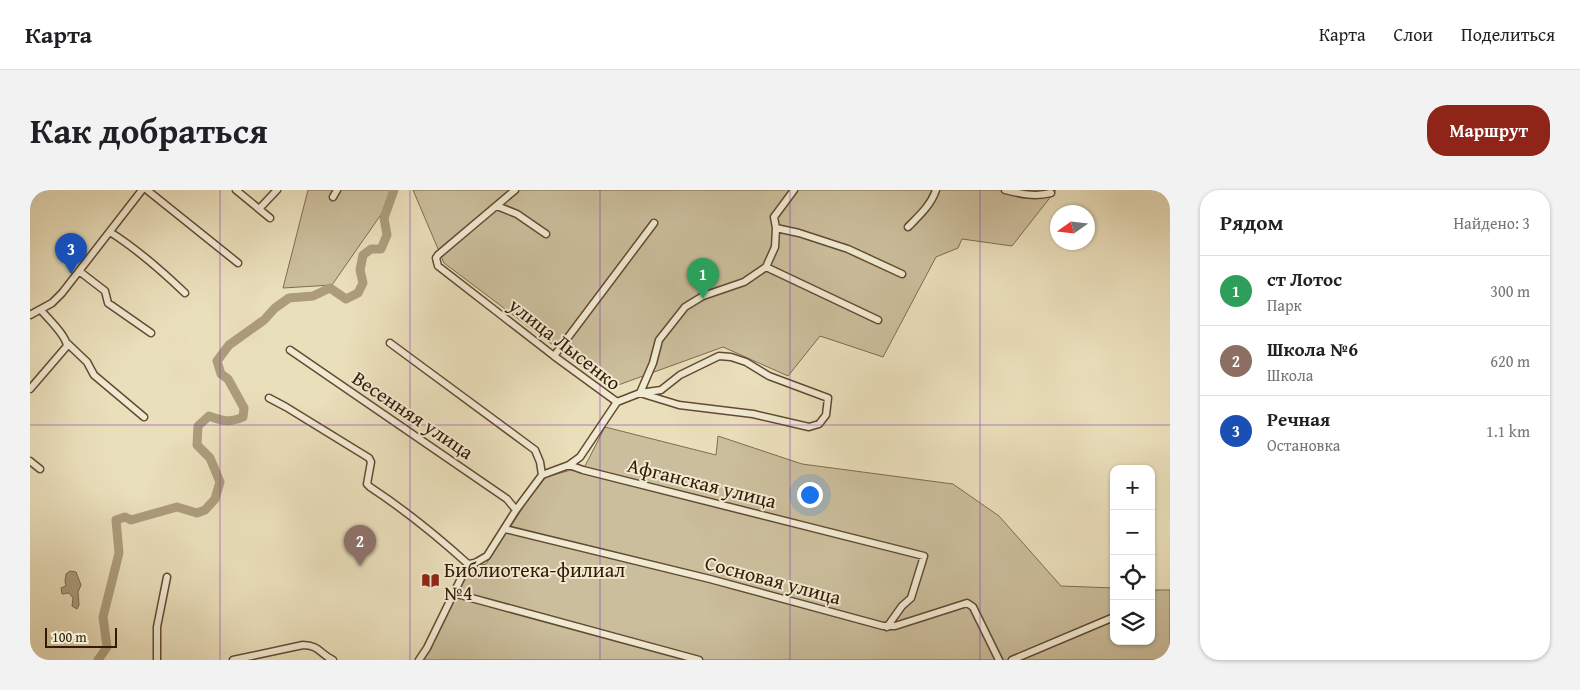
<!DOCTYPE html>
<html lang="ru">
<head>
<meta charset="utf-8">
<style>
  :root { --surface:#fff; --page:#f2f2f2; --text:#202124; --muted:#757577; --line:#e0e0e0; --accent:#8f2418 }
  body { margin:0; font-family:"Gentium Book Plus",serif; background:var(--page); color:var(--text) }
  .controls { position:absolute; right:15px; bottom:15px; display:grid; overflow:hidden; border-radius:10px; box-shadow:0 1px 4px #0004 }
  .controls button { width:45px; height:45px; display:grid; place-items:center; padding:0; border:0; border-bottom:1px solid var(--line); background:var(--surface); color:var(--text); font:25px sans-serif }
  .compass { position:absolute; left:1020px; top:15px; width:45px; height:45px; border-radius:50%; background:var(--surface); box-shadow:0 1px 4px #0004; rotate:256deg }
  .scale { position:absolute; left:15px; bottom:12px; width:72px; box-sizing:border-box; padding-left:5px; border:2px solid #341a03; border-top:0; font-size:14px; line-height:18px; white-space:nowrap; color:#341a03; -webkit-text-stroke:4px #f1ead3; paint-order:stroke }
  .you { position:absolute; left:779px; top:304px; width:18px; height:18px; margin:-12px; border:4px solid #fff; border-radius:50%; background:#1a73e8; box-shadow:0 0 0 8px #1a73e833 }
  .badge { display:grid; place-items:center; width:32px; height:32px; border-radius:50%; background:var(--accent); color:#fff; font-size:16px; font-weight:700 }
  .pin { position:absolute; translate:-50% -41px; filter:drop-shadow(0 1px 2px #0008) }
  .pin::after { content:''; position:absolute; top:26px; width:18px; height:15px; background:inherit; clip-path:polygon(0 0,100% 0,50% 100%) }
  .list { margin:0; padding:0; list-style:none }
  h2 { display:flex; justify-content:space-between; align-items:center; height:65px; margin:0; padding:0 20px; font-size:21px }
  h2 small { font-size:16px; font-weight:400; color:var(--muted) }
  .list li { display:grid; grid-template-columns:32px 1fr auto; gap:15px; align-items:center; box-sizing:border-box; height:70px; padding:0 20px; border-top:1px solid var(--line) }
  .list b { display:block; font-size:19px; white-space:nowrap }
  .list p { margin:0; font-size:16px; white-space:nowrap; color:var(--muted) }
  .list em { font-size:16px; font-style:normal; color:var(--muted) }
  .icon { flex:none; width:28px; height:28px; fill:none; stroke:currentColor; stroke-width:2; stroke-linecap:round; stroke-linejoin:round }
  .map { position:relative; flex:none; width:1140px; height:470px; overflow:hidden; border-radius:20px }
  header { display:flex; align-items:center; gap:30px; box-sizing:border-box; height:70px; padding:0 25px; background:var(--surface); border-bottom:1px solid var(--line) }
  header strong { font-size:24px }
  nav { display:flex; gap:28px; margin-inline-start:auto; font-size:18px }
  .intro { display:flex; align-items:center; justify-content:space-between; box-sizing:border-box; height:120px; padding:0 30px }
  h1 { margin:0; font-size:35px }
  .button { padding:12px 22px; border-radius:20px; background:var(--accent); color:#fff; font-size:18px; font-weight:700 }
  main { display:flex; gap:30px; padding:0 30px }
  aside { flex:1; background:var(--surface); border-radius:20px; box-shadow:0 1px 4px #0004 }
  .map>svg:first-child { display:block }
  .green { fill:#cbbe9c; stroke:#806c50 }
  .water { fill:#ac9c7c; stroke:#7c684c }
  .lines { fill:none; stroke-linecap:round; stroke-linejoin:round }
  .river { stroke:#ac9c7c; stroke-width:9 }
  .minor-casing { stroke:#624b31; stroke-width:9 }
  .minor { stroke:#f1ead3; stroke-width:6 }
  .grid { fill:none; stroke:#7b2cbf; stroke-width:1; stroke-opacity:0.55 }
  .labels { text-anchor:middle; stroke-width:4; stroke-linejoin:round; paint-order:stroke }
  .street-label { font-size:20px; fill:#341a03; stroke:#f1ead3 }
  .poi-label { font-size:20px; fill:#341a03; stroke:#f1ead3; text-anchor:start }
</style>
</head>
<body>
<header>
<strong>Карта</strong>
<nav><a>Карта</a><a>Слои</a><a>Поделиться</a></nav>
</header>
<div class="intro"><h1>Как добраться</h1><a class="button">Маршрут</a></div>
<main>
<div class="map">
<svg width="1140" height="470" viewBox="0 0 1140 470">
  <rect width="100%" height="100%" fill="#eadfbb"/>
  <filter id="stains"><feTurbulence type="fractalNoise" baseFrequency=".004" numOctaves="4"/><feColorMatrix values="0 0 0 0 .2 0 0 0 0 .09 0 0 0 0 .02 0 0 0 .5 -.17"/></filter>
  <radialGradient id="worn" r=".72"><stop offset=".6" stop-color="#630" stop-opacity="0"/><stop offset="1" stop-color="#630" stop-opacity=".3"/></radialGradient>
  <path class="green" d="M278,0H368L302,95L253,98Z
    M383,0H1026L982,56L932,49L928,58L906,67L853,167L790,146L758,186L693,157L580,198L414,73Z
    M575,237L686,265L688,246L772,274L923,294L969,326L1031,396L1084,398V451H1121V400H1140V470H392L437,378L456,374L496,313L516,287L555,276Z"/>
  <path class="water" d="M40,381L46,382L51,395L48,402L49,415L47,419L42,416L43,408L39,403L32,404L31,398L36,396L35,391L36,384Z"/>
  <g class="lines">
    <path class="river" d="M68,470L77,457L73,427L89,363L86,330L95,327L101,330L147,317L167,323L175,320L185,309L190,292L180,268L167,255L168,236L179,226C192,231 200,233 213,227L214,218L198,189L191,184L187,171L199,155L234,130L245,118L259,108L283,106L300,98L316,109L328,103L333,93L330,80L333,65L341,59H351L357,45L354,28L364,0"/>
    <defs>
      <path id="minor" d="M117,0L208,73
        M206,0L240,28
        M975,0C991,4 1005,7 1021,3
        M303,7L307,0
        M467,16L487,24L516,44
        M229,19L247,0
        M878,37C889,26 901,15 906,0
        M746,38L769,43L818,59L872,84
        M80,42C107,59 132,81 155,103
        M736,77L848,130
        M49,81L75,101L78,113L121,143
        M0,125L22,113L32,103L112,0
        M37,153L57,172L64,185L114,227
        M360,153L505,260L510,272L512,285
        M260,160L477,309L486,320
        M524,166L624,33
        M689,166L701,167L716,172L739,186L798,208L796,225L789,234L779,237L723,224L649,215L610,203L631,200L650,185Z
        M0,199L37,156C36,145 18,129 11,120
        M239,208L256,217L339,268L341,272L337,294L340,297C375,320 407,346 438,374
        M587,212L610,203L623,173L629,150L655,117L673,106L714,92L736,77L745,57L746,38L744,27L764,0
        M0,271L10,279
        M539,275L553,280L894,366L881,408L872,416L857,437
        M475,339L680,389L853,436H865L937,413L943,417L969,470
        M423,403L669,470
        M127,470V437L137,387
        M203,470L273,455C289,455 290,464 303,470
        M389,470L397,458L438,374L445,373L457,366L486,320L512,285L539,275L550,267L587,212L524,166L408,76L406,68L408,65L485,0
        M982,470L1084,427"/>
    </defs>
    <use href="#minor" class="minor-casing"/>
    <use href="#minor" class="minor"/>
  </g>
  <path class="grid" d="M190,0V470M380,0V470M570,0V470M760,0V470M950,0V470M0,235H1140"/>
  <defs>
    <symbol id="library-bare" viewBox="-9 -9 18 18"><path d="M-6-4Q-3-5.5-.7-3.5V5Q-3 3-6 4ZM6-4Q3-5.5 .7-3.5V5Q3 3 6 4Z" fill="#8f2418" stroke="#f1ead3" stroke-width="2.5" paint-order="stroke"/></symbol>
  </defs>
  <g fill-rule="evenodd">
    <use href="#library-bare" x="388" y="378" width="25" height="25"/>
  </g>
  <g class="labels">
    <g class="street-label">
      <text transform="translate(535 154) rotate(38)" y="7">улица Лысенко</text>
      <text transform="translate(383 225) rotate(34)" y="7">Весенняя улица</text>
      <text transform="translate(672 293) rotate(14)" y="7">Афганская улица</text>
      <text transform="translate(743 390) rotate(15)" y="7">Сосновая улица</text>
    </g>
    <g class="poi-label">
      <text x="414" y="387">Библиотека-филиал<tspan x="414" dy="23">№4</tspan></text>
    </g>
  </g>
  <rect width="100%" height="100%" filter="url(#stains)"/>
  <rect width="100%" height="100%" fill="url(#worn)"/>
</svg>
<div class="controls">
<button>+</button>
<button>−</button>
<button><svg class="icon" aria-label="locate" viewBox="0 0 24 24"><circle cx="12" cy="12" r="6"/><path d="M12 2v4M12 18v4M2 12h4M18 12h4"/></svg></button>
<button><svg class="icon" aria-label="layers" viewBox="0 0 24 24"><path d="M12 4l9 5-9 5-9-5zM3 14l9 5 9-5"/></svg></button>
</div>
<svg class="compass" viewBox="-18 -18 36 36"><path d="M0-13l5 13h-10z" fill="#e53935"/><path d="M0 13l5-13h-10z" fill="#757577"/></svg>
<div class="scale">100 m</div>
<div class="you"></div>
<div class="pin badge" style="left:673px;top:109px;background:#2e9e5b">1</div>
<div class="pin badge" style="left:330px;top:376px;background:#8d6e63">2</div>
<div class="pin badge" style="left:41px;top:84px;background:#1a4fb4">3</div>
</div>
<aside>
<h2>Рядом<small>Найдено: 3</small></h2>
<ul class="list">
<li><span class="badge" style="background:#2e9e5b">1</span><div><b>ст Лотос</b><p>Парк</p></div><em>300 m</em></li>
<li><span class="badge" style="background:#8d6e63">2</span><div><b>Школа №6</b><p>Школа</p></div><em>620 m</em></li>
<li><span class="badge" style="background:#1a4fb4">3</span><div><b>Речная</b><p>Остановка</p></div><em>1.1 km</em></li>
</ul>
</aside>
</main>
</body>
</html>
